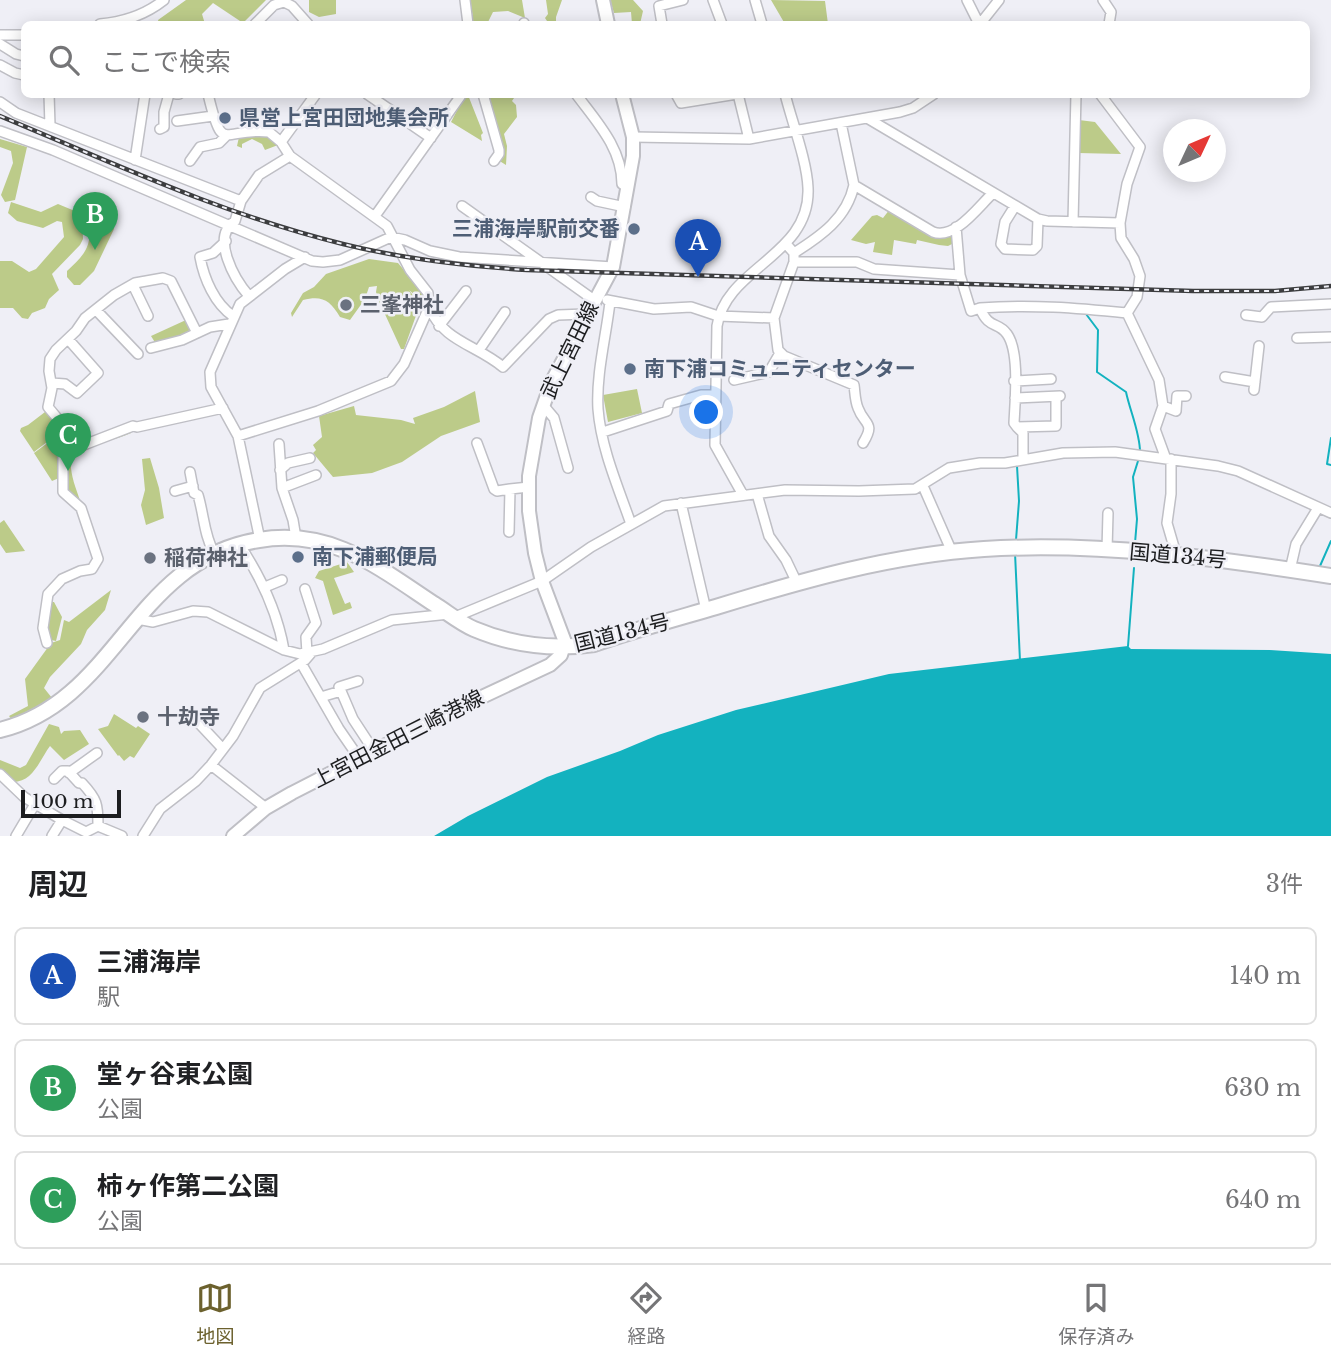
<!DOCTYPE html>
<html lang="ja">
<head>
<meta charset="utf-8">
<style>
  :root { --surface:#fff; --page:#f6f6f6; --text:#202124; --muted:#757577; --line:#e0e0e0; --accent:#6c612e }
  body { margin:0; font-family:"Libre Baskerville","Noto Sans JP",serif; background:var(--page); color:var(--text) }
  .compass { position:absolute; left:1163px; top:119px; width:63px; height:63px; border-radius:50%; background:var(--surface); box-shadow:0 4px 18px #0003; rotate:46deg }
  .scale { position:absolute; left:21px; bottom:18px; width:100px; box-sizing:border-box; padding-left:7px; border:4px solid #1c1d1f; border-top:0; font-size:19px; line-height:24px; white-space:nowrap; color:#1c1d1f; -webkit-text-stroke:5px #efeff6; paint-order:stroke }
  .you { position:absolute; left:707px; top:413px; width:24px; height:24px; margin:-18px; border:5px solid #fff; border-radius:50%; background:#1a73e8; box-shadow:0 0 0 10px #1a73e833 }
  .badge { display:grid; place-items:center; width:46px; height:46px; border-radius:50%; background:var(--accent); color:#fff; font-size:23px; font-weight:700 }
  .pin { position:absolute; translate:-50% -58px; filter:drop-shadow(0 2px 4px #0008) }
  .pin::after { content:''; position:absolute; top:37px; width:24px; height:21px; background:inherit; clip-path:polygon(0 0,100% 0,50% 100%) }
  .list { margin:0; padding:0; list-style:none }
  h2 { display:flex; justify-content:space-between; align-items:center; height:91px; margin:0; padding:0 28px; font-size:30px }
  h2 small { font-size:23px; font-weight:400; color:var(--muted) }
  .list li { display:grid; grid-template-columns:46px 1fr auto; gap:21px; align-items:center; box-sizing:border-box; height:98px; margin:0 14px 14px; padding:0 14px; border:2px solid var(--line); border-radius:10px }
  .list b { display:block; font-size:26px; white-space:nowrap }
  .list p { margin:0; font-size:23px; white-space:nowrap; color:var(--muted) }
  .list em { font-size:23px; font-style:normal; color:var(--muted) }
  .icon { flex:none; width:38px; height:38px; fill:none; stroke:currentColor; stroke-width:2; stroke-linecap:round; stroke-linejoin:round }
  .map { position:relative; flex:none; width:1331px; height:836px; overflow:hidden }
  .search { position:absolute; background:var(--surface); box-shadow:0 4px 18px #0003; left:21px; right:21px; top:21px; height:77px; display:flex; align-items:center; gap:18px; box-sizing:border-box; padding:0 24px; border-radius:10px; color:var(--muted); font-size:26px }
  .sheet { height:427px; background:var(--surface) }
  nav { display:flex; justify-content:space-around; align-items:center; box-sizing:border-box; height:98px; border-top:2px solid var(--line); background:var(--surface); font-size:19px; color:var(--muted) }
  nav a { display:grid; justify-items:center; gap:4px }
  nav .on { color:var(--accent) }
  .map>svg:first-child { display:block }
  .green { fill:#bccb89 }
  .water { fill:#13b2bf }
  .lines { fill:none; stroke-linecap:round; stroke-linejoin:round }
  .stream { stroke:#13b2bf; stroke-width:2 }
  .minor-casing { stroke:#bfbfc5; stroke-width:12 }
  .major-casing { stroke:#bfbfc5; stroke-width:16 }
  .highway-casing { stroke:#bfbfc5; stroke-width:18 }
  .minor { stroke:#fff; stroke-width:9 }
  .major { stroke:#fff; stroke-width:12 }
  .highway { stroke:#fff; stroke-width:14 }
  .rail-casing { stroke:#3c3d3f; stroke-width:4.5 }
  .rail { stroke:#efeff6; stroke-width:2; stroke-dasharray:5; stroke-linecap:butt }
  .service-dot { fill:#5c6f8a; stroke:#efeff6; stroke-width:2.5 }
  .worship-dot { fill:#6b7280; stroke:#efeff6; stroke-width:2.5 }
  .labels { text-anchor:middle; stroke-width:5; stroke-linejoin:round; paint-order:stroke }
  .service-label { font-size:21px; font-weight:bold; fill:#4e5e75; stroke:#efeff6; text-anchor:start }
  .worship-label { font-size:21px; font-weight:bold; fill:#5b616d; stroke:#efeff6; text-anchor:start }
  .street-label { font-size:21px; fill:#1c1d1f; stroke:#efeff6 }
</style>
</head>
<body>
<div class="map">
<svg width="1331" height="836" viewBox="0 0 1331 836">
  <rect width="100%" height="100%" fill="#efeff6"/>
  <path class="green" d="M186,0H266L243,23L213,3L202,14L205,24H159L158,20Z
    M309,0H336V14L319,17L309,12Z
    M470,0H522L525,18L508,11L493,12L487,24H472L473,18Z
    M546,0H562L556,17V24H549L545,18L548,14Z
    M610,0H633L643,11L640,24H632L631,12L614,13Z
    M771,0L825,1L828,24H785Z
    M465,95H468L483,133L481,135L482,141L451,122Z
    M485,95H516L512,101L516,105L517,117L504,134L507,146L506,165L498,160Z
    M1079,120L1095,122L1121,154L1078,153Z
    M267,133L278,145L265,150L262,144L252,139L242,144V148L237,146L239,137Z
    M0,139L27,147L15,200L5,202L1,195L13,163L11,151L0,147Z
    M11,202L41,212L58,204L82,214L83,239L80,245L52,274L59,290L49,299L45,308L32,313L28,319L22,318L13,308H0V261H12L29,272L36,269L64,237L62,222L57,221L43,228L17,221L8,213Z
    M890,209L930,233H953L954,243L948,246L939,245L917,240L916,244L894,240L892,255L873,252L875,242L866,244L851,240L872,216L877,215L883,218Z
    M97,217L112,223L114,229L94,271L80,285H74L67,277V271C85,254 91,248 90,222Z
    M369,259L398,263L425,295L416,296L409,290L415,298L422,299L404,349H401L378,299L376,292L377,286L369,287L365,299L350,320L340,317C330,300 322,295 303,300L292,317L291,313L303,293L314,287L326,274Z
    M186,320L190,328L187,336L156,344L151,336Z
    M637,389L642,413L608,422L603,395Z
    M475,391L480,422L441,436L402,462L372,473L333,477L313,453L316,450L313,445L322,437L319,416L354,406L356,415L401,420L415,424L413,418L444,407Z
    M45,412L68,426L34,452L20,431L21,428L28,425Z
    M69,427L74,433V440L59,478L52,481L34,453Z
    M130,428L131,433C116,440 70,449 71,468C72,480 78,494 82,506L65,491V455Z
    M150,458L159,488L164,518L146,525L141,505L145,490L142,459Z
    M4,520L25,551L6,553L0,544V523Z
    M347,562L354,572L334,578L345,604L350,602L352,608L333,615L323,581L315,578L319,571Z
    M111,590L105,610L87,630L81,644L50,677L44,688L52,698L50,704L12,720L9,716L28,706L25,679L51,643L60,640L64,620L69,622Z
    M51,602H54L62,617L56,641L51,640L46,628Z
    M114,714L136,728L138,726L150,734L134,758L130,756L124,761L119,755L118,756L98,729L108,726Z
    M49,724L59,727L61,734L64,731L80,730L89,744L64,760L50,746C39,761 33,782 13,782L0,771V760L20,768L26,765Z"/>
  <path class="water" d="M1128,646L1131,649L1270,650L1331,654V836H434L468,816L547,777L620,751L658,735L736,710L889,674Z"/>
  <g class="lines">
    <path class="stream" d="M1086,314L1098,330L1097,372L1126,392C1130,411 1140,433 1140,452
      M1331,438L1327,464L1331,465
      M1016,540L1019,501L1017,466
      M1135,543L1137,519L1133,477L1138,461
      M1015,553L1020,661
      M1320,566L1331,541
      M1128,646L1134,568"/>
    <defs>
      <path id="minor" d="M465,0L468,24
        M713,0L722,24
        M755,0L762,24
        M967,0L979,24
        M1103,0L1111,12L1109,24
        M524,23V24
        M100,24C124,22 145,15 164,0
        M255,24L274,5L284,2L292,6L308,24
        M662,24L659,6L683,0
        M980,24L999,0
        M0,35H24
        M0,44L16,54L24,56
        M0,65L15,73L24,75
        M49,94L50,126
        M176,94H179
        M208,94C223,157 222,127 269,132L281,142L290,156L387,226L410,270L428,293L429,307L404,364L391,381L318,411L238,436
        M367,94L431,138
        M483,94L499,150V154L494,161
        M576,94C596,121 622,148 622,184L628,187
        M676,94L681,103L737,94
        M738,94L749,139
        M1100,94L1140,147L1127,184L1120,223L1121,238L1134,259L1140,276L1137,297L1127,313L1159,380L1163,406L1155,429L1166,459
        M0,102L16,113L241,201
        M867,118L1038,219L1047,221L1120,223
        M177,121L213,116
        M841,123L854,185L933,232C955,240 978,207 993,193
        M160,129L164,127V112L169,94
        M0,131L53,150L312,261L323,262L340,260L391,237L405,240L430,251L459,257L613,267
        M633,137L749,139L900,112L913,108L934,94
        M281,142L316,94
        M135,160L145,94
        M190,161L200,147L219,143L226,136
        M591,197L597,201L625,207
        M462,206L594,300
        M1015,206L1005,222L1001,244L1005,249L1033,250L1037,246L1038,219
        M375,216L462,94
        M1073,222L1076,94
        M956,227L960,275L971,311L980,308C989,330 998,321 1007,334C1020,352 1015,401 1014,423L1017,427L1056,426V397
        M226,241L213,253L200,257C204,279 215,304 233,316
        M787,245L794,253V262H857L874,269L960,275
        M794,253C821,236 847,218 854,185
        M794,262L774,318L778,350L784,356L854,385C855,392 855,401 858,408C864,425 876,422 863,443
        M133,285L148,316
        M249,296C235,280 210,237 235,221L241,201L259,175L290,156
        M607,300L654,309L691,307L718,316L774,318
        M610,302C606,337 596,374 598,409C601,448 618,487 631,524
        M429,307C444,342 475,344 503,367L549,319L558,315L586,314
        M980,308C1030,304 1077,308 1127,313
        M96,310L138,354
        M1246,315L1262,317L1271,307L1331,304
        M439,326L466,291
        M1297,338L1331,337
        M151,348L182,340L210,327L229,324
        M479,350L505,312
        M1225,377L1255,382
        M734,380L769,372L780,353
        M1014,381L1051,379
        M52,383L65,384L77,393L98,373L68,339
        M1254,390L1259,346
        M1015,398L1060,396
        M543,405L554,418L568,468
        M1163,406L1176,411L1177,396H1186
        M1017,427L1023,433V459
        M77,431L72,424L58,419L48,407L52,388L49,371L50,359L56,350L76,331L85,318L114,295L135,283L163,278L171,281L197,333
        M603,432L667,411L669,404L701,395H714
        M477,443L494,489L497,491L510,489
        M279,444L282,488L293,520L296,538
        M1171,459V494L1167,523L1176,554
        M280,470L288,463L310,458
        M190,472L194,493L198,495C204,515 204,535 214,553
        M923,486L952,552
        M282,488L316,475
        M175,491L193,486
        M757,494L769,536L786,560L797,583
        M743,495L715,445L717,326C726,267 811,256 808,188C807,161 792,122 785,94
        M681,503L706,610
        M509,532L510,489L529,487
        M260,540L238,436L211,387L210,372L240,304L285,269L305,257
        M239,544C261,577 277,610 284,650
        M1107,550L1108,513
        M1290,570L1296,544L1318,508
        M265,587L282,580
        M305,589L316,623L306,637L307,653
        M455,617L542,581L591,547L664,506L785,490L859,491L915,489L949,468L980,463H1005L1063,453L1115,452L1218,466L1238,471L1331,513
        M137,619L153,622L193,611L208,612L284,650L300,654L323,649L392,620L449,614
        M47,643L43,628L48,594L62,579L80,571L92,569L98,559L81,508L63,492V456L73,447L76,448L133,426L137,427L223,408
        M301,663L339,729L359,758
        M341,691L339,687L358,681
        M321,697L341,691L353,719L374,751
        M193,717L223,749
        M211,765L266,808
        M69,773L97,753
        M0,774L24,797L62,820L86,832L98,826L122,836
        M54,779L62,771H68L79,783H82C97,799 98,804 98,826
        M16,836L35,804
        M52,836L62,820
        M143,836L160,809L196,781L211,765L233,736L260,688L305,660L311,653"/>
      <path id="major" d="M603,0L608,24
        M233,836L266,808L292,793L452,711L550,665L561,655L565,642L542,581L535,553L529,511V476L539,418L552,381L613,267L633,156V137L622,94"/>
      <path id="highway" d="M0,730C118,701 133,560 259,540C331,528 378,567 434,604C447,612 460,623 474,629C512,645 554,650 594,644C634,630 675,619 716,607C804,580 891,555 984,549C1100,542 1216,558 1331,576"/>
    </defs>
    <use href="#minor" class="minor-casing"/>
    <use href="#major" class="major-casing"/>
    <use href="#highway" class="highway-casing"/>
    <use href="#minor" class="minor"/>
    <use href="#major" class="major"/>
    <use href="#highway" class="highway"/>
    <defs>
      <path id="rail" d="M0,116C113,163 224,215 343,244C403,259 465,266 527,270L1193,291H1275L1331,286"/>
    </defs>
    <use href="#rail" class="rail-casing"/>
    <use href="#rail" class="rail"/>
  </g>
  <g class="service-dot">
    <circle cx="225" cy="118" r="7"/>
    <circle cx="634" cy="229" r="7"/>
    <circle cx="630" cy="369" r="7"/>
    <circle cx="298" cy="557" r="7"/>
  </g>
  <g class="worship-dot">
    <circle cx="346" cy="305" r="7"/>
    <circle cx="150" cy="558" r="7"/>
    <circle cx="143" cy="717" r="7"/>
  </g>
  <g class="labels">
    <g class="service-label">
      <text x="239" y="125">県営上宮田団地集会所</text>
      <text x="620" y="236" text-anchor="end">三浦海岸駅前交番</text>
      <text x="644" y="376">南下浦コミュニティセンター</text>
      <text x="312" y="564">南下浦郵便局</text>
    </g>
    <g class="worship-label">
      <text x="360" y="312">三峯神社</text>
      <text x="164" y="565">稲荷神社</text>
      <text x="157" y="724">十劫寺</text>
    </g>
    <g class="street-label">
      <text transform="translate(570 350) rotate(-64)" y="7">武上宮田線</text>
      <text transform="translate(1178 556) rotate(5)" y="7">国道134号</text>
      <text transform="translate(622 633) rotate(-14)" y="7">国道134号</text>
      <text transform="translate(398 739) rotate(-27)" y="7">上宮田金田三崎港線</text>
    </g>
  </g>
</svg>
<svg class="compass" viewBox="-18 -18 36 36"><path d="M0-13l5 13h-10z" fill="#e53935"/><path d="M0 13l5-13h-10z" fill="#757577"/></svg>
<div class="scale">100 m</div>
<div class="you"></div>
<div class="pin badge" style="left:698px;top:277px;background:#1a4fb4">A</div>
<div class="pin badge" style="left:95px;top:250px;background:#2e9e5b">B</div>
<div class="pin badge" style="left:68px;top:471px;background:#2e9e5b">C</div>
<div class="search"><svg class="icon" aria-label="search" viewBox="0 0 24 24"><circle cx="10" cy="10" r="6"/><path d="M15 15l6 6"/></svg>ここで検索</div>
</div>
<section class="sheet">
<h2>周辺<small>3件</small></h2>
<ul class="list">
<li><span class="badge" style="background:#1a4fb4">A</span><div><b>三浦海岸</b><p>駅</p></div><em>140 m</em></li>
<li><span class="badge" style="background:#2e9e5b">B</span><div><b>堂ヶ谷東公園</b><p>公園</p></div><em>630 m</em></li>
<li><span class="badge" style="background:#2e9e5b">C</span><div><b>柿ヶ作第二公園</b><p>公園</p></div><em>640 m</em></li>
</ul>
</section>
<nav>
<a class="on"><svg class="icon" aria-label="map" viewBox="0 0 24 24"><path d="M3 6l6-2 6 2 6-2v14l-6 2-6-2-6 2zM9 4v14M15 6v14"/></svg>地図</a>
<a><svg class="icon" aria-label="directions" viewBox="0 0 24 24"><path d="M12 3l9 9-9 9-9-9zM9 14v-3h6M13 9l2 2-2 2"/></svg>経路</a>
<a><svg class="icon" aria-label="saved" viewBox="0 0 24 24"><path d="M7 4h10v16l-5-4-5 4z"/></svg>保存済み</a>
</nav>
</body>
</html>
